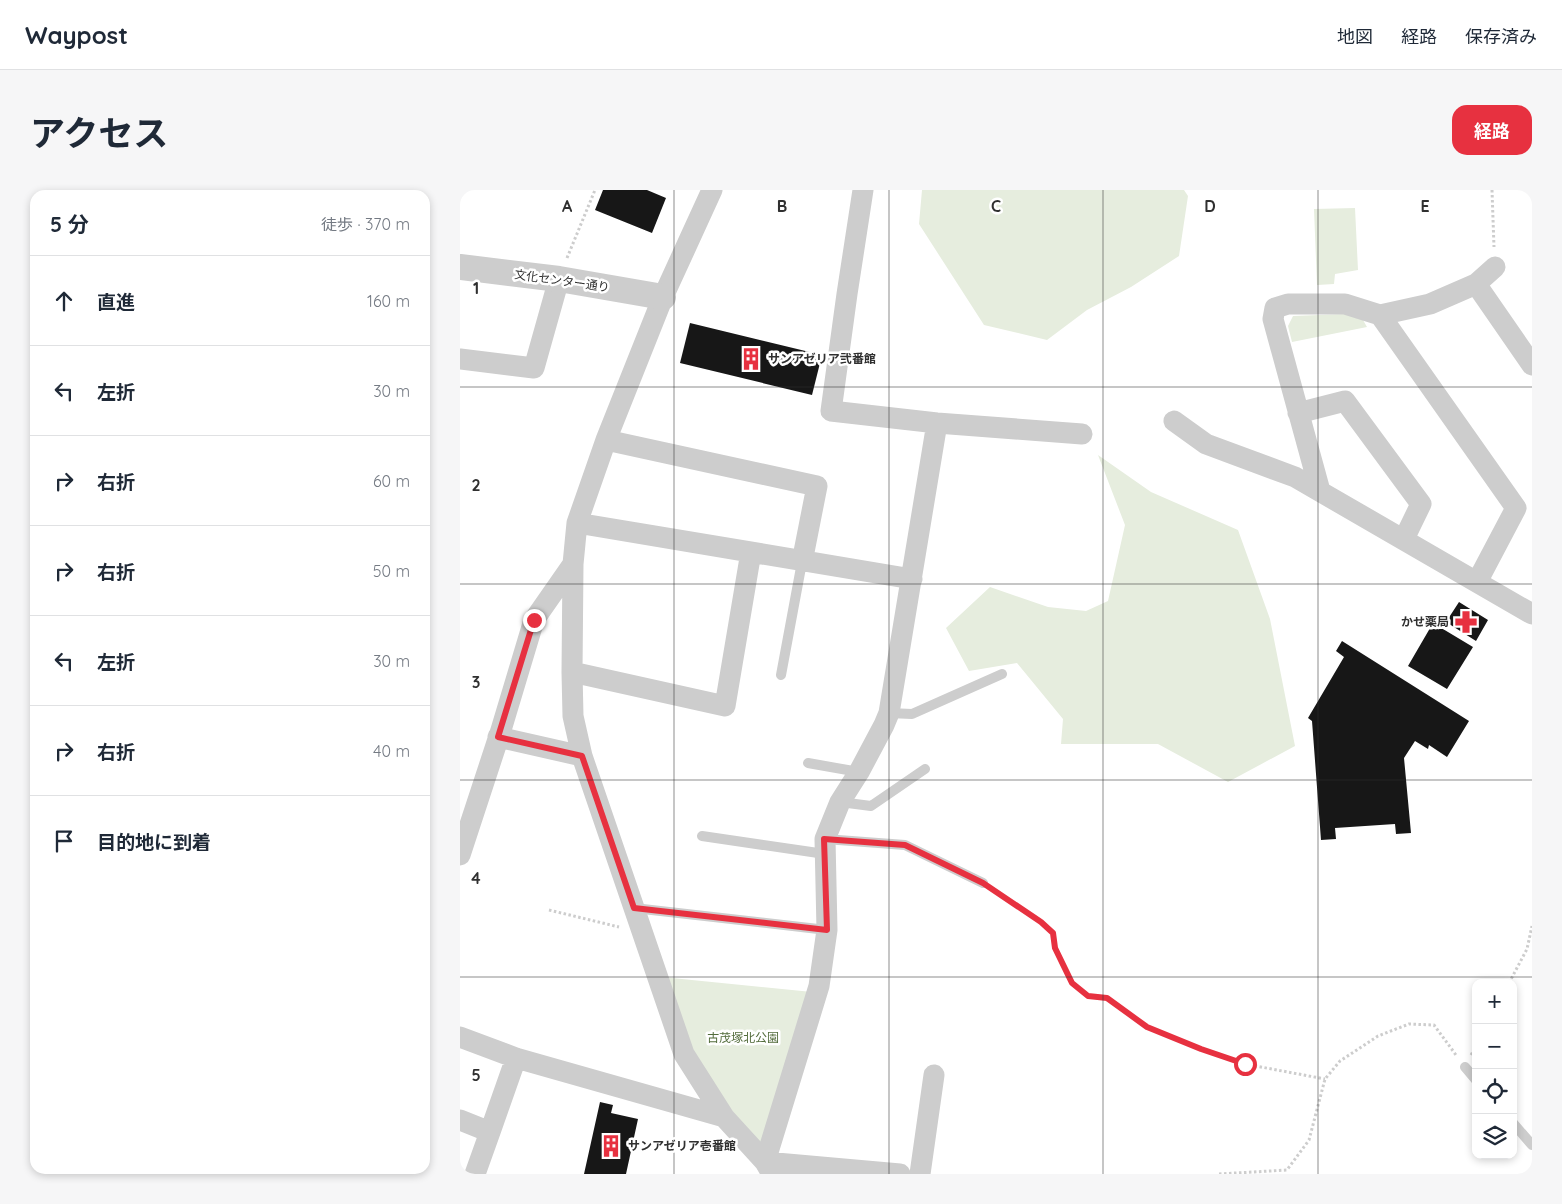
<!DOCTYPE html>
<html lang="ja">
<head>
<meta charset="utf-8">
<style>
  :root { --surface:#fff; --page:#f6f6f7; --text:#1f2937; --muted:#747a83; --line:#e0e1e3; --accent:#e73140 }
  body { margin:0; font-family:Quicksand,"Noto Sans JP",sans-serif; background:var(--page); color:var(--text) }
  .controls { position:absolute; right:15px; bottom:15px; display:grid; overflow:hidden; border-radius:10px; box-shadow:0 2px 8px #0003 }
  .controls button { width:45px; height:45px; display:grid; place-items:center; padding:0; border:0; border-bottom:1px solid var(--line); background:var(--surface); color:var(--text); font:25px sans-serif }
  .stop { position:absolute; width:15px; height:15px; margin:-11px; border:4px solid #e73140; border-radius:50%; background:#fff }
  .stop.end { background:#e73140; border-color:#fff; box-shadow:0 1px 5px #0008 }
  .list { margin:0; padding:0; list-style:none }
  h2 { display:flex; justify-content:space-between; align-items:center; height:65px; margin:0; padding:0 20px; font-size:21px }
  h2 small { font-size:16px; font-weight:400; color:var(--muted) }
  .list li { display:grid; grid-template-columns:32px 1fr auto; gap:15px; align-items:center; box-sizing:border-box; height:90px; padding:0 20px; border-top:1px solid var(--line) }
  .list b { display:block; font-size:19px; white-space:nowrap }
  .list em { font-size:16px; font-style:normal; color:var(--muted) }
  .icon { flex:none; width:28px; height:28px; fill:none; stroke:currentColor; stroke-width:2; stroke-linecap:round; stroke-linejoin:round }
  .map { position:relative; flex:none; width:1072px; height:984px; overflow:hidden; border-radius:15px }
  header { display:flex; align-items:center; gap:30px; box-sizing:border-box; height:70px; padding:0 25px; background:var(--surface); border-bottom:1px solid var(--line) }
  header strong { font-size:24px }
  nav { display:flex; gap:28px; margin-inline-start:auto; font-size:18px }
  .intro { display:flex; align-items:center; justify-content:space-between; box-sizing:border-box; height:120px; padding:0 30px }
  h1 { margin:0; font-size:35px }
  .button { padding:12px 22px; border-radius:15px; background:var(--accent); color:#fff; font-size:18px; font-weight:700 }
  main { display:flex; gap:30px; padding:0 30px }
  aside { flex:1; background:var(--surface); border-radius:15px; box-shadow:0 2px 8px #0003 }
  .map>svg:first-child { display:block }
  .green { fill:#e6edde }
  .building { fill:#171717 }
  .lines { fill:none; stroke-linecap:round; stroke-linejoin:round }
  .path { stroke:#cdcdcd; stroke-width:3; stroke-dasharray:2.5 2.5; stroke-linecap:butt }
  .service { stroke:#cdcdcd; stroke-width:10 }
  .minor { stroke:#cdcdcd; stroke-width:21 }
  .tertiary { stroke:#cdcdcd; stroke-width:26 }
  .route { stroke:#e73140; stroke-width:6 }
  .grid { fill:none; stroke:#303030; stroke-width:1; stroke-opacity:0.55 }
  .labels { text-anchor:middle; stroke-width:5; stroke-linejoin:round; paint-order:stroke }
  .street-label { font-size:12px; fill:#303030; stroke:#fff }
  .poi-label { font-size:12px; font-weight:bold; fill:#303030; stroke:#fff; text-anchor:start }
  .park-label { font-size:12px; fill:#536c3c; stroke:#fff }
  .grid-label { font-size:16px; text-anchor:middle; font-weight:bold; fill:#303030; stroke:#fff; stroke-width:5; stroke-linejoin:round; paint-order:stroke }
</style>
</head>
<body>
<header>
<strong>Waypost</strong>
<nav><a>地図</a><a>経路</a><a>保存済み</a></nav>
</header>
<div class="intro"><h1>アクセス</h1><a class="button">経路</a></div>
<main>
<aside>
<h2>5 分<small>徒歩 · 370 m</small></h2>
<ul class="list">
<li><svg class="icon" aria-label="ahead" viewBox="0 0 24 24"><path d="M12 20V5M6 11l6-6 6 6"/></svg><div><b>直進</b></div><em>160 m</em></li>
<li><svg class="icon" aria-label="left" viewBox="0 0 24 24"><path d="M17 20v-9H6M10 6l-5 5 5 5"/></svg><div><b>左折</b></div><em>30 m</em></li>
<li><svg class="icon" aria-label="right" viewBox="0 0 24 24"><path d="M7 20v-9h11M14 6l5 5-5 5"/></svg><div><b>右折</b></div><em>60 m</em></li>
<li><svg class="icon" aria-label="right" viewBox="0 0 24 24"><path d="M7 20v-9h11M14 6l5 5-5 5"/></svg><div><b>右折</b></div><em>50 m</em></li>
<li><svg class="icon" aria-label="left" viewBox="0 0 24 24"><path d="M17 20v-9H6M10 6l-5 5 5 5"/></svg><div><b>左折</b></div><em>30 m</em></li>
<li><svg class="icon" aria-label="right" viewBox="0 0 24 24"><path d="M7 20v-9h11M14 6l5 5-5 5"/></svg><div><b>右折</b></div><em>40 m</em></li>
<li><svg class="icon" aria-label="arrive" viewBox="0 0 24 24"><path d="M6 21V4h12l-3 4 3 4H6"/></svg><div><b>目的地に到着</b></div></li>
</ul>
</aside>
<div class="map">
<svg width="1072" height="984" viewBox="0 0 1072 984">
  <rect width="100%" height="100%" fill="#fff"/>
  <path class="green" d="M462,0H724L728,6L719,66L671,97L627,120L587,150L524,135L459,34Z
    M895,18L898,80L875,84L874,94L857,95L854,19Z
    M885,124L903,130L907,137L832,152L828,136L833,126Z
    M638,265L691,302L778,340L810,429L835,556L768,592L698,554H601L603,529L557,473L509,481L486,438L530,397L588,417L626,421L648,411L665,335Z
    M202,787L352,802L303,962L228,862Z"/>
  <path class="building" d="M143,0H187L206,8L192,43L135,20Z
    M230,133L362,165L352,205L220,173Z
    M999,412L1028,430L1016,451L986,432Z
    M973,433L1013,457L987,499L948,476Z
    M882,451L1009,531L987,567L969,555L968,559L955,551L944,568L951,643L936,644L935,634L875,638L876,649L861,650L852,531L848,528L884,467L876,461Z
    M140,912L153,915L151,923L178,929L166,984H124Z"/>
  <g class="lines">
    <path class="path" d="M1032,0L1034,57
      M107,68L135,0
      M534,701L581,732L593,743L595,758L613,793L628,806L647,808L687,837L741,859L785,874L865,889
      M89,720L159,737
      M1049,793L1067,759L1072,736
      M1011,865L1016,857
      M759,984L827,980L849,950L865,889L880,871L918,846L949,834L974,835L996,865"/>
    <path class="service" d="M321,485L342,372
      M429,523L452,524L542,484
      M348,573L399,582
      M380,612L411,616L465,579
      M242,646L365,664
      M365,649L445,655L523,693
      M174,718L367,740
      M1005,877L1016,890
      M1053,933L1072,955"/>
    <path class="minor" d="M252,0L203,107L146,250L117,333L113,374L112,482L113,526L122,566L224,864L264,927L305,972L312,984
      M403,0L387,104L371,221L477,233L622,244
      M1016,94L1035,77
      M920,125L1056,318L1017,392
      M0,169L74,178L99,89
      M838,223L885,211L961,314L944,349
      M714,231L746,254L835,287L1072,424
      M146,250L357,296L342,372
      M860,301L813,129L815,118L828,114H885L920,125L970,114L1016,94L1072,175
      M117,333L452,389
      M112,482L265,516L291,362
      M38,547L122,566
      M0,665L41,540L74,430L113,374
      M0,847L56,868L264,927
      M0,930L30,942L56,868
      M15,984L30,942
      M440,984L305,972L359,796L367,740L365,649L380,612L399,582L424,535L429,523L477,233
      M460,984L474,885"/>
    <path class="tertiary" d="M0,77L99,89L203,107"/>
  </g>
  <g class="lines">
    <path class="route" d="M74,430L38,547L122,566L174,718L367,740L364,649L445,655L523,693L581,732L593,743L595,758L612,793L628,806L647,808L687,837L741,859L785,874"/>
  </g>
  <path class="grid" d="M214,0V984M429,0V984M643,0V984M858,0V984M0,197H1072M0,394H1072M0,590H1072M0,787H1072"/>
  <defs>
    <symbol id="building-bare" viewBox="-9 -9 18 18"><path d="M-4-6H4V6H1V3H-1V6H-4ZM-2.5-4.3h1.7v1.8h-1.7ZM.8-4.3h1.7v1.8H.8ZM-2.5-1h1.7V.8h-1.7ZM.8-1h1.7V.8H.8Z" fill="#e73140" stroke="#fff" stroke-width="2.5" paint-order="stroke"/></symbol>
    <symbol id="pharmacy-bare" viewBox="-9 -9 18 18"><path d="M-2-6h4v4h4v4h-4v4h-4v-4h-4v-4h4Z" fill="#e73140" stroke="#fff" stroke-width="2.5" paint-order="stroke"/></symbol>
  </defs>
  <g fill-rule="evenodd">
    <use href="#building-bare" x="275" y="153" width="32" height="32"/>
    <use href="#pharmacy-bare" x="990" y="416" width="32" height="32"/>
    <use href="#building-bare" x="135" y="940" width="32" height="32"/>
  </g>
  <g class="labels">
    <g class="street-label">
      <text transform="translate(102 91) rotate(8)" y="4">文化センター通り</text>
    </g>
    <g class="poi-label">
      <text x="308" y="173">サンアゼリア弐番館</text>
      <text x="989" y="436" text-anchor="end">かせ薬局</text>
      <text x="168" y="960">サンアゼリア壱番館</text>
    </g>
    <g class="park-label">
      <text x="283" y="852">古茂塚北公園</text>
    </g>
  </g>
  <g class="grid-label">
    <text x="107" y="22">A</text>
    <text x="322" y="22">B</text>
    <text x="536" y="22">C</text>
    <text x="750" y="22">D</text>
    <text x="965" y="22">E</text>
    <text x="16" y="104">1</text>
    <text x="16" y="301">2</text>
    <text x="16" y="498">3</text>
    <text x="16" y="694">4</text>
    <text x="16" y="891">5</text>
  </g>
</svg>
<div class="controls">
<button>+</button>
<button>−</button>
<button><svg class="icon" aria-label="locate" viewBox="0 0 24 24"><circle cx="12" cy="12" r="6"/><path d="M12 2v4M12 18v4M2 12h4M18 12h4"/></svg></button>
<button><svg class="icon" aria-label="layers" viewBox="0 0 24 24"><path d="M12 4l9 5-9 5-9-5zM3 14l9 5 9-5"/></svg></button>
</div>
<div class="stop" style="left:785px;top:874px"></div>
<div class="stop end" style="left:74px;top:430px"></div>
</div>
</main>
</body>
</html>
